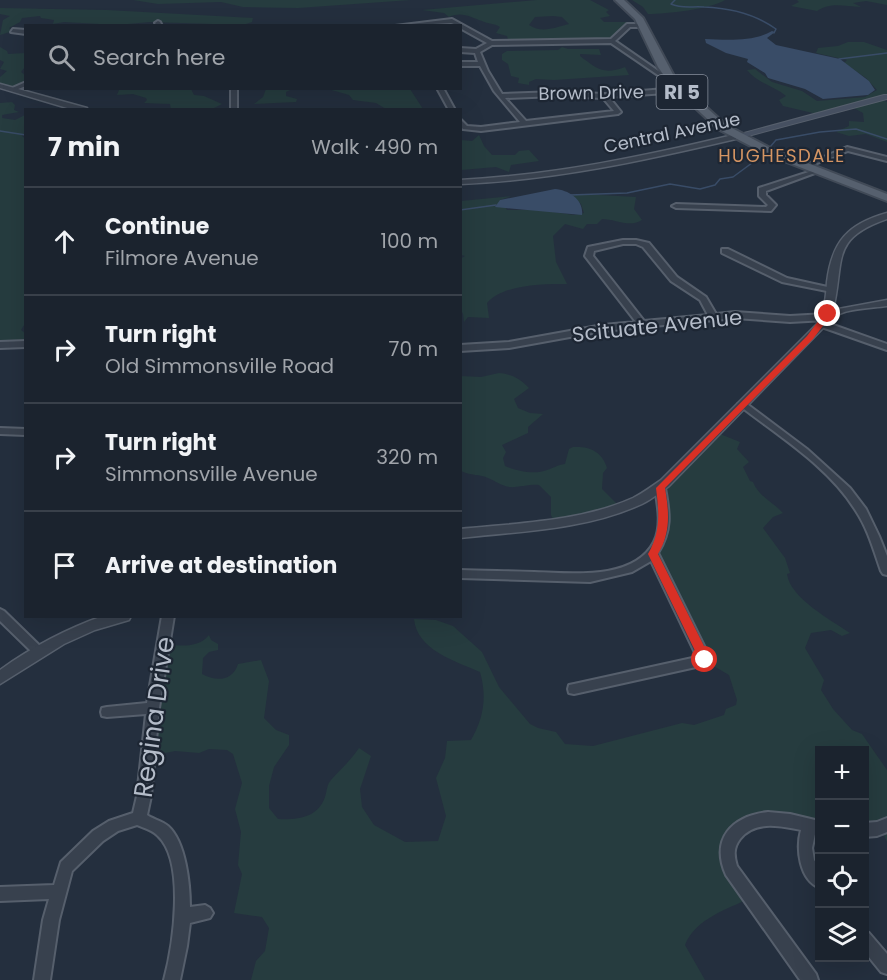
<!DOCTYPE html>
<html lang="en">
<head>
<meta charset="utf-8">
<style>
  :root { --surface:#1b232e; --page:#242b36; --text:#f1f3f6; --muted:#a0a4aa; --line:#39404a }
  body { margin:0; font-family:Poppins,sans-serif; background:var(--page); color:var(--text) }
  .controls { position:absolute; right:18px; bottom:18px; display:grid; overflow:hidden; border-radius:0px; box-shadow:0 6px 24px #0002 }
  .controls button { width:54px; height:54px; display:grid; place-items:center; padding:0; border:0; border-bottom:2px solid var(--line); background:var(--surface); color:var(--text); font:30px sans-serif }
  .stop { position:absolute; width:18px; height:18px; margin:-14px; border:4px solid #d93025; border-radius:50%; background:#fff }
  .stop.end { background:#d93025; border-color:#fff; box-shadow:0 2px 6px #0008 }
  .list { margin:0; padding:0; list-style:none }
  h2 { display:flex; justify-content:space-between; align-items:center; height:78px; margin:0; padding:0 24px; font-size:26px }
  h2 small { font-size:20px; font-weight:400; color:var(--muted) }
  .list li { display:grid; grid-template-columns:39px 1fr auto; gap:18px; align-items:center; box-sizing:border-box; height:108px; padding:0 24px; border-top:2px solid var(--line) }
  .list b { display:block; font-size:22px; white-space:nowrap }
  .list p { margin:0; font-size:20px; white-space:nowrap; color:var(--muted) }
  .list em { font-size:20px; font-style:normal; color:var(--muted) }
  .icon { flex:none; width:33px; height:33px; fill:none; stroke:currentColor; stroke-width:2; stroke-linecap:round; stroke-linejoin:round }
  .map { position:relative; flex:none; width:887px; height:980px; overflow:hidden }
  .search { position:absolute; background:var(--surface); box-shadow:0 6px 24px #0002; left:24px; top:24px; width:438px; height:66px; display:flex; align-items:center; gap:15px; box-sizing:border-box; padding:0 21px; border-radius:0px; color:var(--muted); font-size:22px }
  .panel { position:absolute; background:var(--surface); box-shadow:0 6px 24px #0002; left:24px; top:108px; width:438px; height:510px; border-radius:0px }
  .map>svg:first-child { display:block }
  .green { fill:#263c3f; fill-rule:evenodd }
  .water { fill:#394c67 }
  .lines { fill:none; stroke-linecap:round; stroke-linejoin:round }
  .stream { stroke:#394c67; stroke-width:1.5 }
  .minor-casing { stroke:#565f6c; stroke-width:4 }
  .tertiary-casing { stroke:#565f6c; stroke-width:3 }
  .secondary-casing { stroke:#565f6c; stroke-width:2 }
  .primary-casing { stroke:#414a57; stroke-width:4 }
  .minor { fill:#38414e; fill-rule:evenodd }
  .tertiary { fill:#38414e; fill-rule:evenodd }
  .secondary { fill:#465061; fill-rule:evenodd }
  .primary { fill:#56606e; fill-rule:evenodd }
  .route { fill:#d93025 }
  .labels { text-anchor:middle; stroke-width:4.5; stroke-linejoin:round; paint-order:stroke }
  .far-street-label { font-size:18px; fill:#b4bcc9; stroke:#1d2633 }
  .far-neighbourhood-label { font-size:18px; letter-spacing:1.5px; fill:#d59563; stroke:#1d2633 }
  .shield { fill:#1d2633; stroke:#878f9c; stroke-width:1.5 }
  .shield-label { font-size:20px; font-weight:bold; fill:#b4bcc9 }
  .street-label { font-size:21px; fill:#b4bcc9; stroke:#1d2633 }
  .near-street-label { font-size:26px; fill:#b4bcc9; stroke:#1d2633 }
</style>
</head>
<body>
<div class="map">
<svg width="887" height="980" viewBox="0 0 887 980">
  <rect width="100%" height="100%" fill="#242f3e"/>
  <path class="green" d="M133,0H411L298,8L243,7L221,2L158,4Z
    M537,0H590L609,10L606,12L610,16L600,18L604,22H631L613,41L509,42L507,36L496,33L500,27C494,23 488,24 482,21C470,17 462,11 449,17L444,13L422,10ZM553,16L562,17L569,24C556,27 542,34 529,25L535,17Z
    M632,0H725C710,9 667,14 648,14L643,7Z
    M797,0H887V5L866,1L853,3L861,7C843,6 830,2 817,11L791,6L799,2Z
    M0,8L107,10L253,18L252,22L243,25L150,22L117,25L64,22L53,24L54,20L41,18L40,16L22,18L20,22L9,28L13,31L0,35L3,20L10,16L0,14Z
    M848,42H864L887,50V97L880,99L887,102V142L866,134L849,136L836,132L849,126V121L864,122L863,113L852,107L817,114L783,106L779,100L786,96C774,86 757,83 747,70L755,69L772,82L802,91L817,101L865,97L877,90L866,78L844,63L847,60L816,53L818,48L838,46Z
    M0,47L7,51L8,54L25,53V67L21,72L25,75V84L14,89L0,86V77L7,71L0,69L4,62L0,60Z
    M562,47L568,49H599L601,55L580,54V56C595,67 602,76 625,67L629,75L554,80L536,79L529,82V85L518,83L519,78L511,76L508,64L502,60V54L507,51L558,50Z
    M126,89H191L194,95L204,96L222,104L212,109H171L170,104L144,103L147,100L146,98L133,94L117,95L119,90Z
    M266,89H292L286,92V96L297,99L296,102L254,104L263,97Z
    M328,89H410L423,109H386L376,103L353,100L349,95Z
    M12,102L15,105L14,110L19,112L2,115V118L15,120L25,115V132L22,136L26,139V322L21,330L25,333V344L0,345V103Z
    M479,135L484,146L492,155H515L519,151L529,150L539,161L511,165L509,172L496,167L461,170V140L472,141Z
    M582,194L636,197L634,209L642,220C630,228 615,219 602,219L597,224H587L583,229L565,224L553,236L556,262L567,284C543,284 504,284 487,303L489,318L468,317L464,322L463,314L461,310L460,259L465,256L461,255V201L512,196L500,200L507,210H540L574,215L584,213L581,204L572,195Z
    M499,373C512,374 520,379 529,388L514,399L518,408L530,413L543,414L528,427V433L502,445L506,452L503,458L505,466C516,471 535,475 547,470C554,468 557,465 565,464L569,449L573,447C589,446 602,451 607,468L603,473L602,489L621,508L554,521L551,515V497L539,485C531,484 515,488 510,487C501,486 496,481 488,478C480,474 471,476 461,471L460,376L481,377Z
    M715,432L740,442L737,449L749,462L743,467L750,481L753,482C759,497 773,502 783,513L773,517L763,528L785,558L790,573L787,574C790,598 831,620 850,633L842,636L831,630L811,633L805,648L824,680L821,690L833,709L852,730L862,734L887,770V842L881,828H865L864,750H820L819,825L775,817L755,818L727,850L751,898C727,909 695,919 685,945L705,980H251L256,961L265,951L269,928L262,917L234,913L242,874L238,865L241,832L235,809L242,783L233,754L227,750L209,749L199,753L175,751L150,756L164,645C180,645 198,649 209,635L211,640L218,644V650L209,652L203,658L202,674C216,682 233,681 238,664L261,660L269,681L264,718L276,730L289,735V745L274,767L269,786V808L278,819C297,820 318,818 325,797C327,791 327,784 331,780C341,769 351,760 359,748L371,756L360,789L362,807L374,825L405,842L438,841L446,816L436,778L445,758L447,741L471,740C484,718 487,696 480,672C455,661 417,650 414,619L436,620L453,626L482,652L499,687L530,724L538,728L556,732L565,744L593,746L682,723L694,725L724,715L726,709L736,705L737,700L729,675L705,661L656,558L660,543L661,490Z"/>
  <path class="water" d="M772,31L775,32L767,38L776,45L840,59L869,81L875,90L868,95L823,99L805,89L768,78L765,73L747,62L748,59L726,53L706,43L705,39C726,40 753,42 772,31Z
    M555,189C569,190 584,200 582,215L495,207L500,200Z"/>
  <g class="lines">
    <path class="stream" d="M675,0L671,4C682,9 692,6 704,7C730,8 755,14 776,29L774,33
      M839,59L887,53
      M0,131L26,135
      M770,147L776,140L820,132L856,129L887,139
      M570,195L627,193L670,184L700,189L715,185L720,179L733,177L764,154
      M460,210L496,205"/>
    <defs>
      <path id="minor" d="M452,19L492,41L611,39L627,24H644L642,27H630L615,41L680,86V88L683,90L680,92L609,97L621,112L618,114L481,131L463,129L460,126V119L467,126L481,127L520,122L494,91L480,66H460V62H478L475,53L460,52V48L476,49L487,43L460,28V26L451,23L395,26ZM611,43L677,88L605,94L556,92L502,94L488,71L480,52L492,45ZM556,96L603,98L614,111L526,121L505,98Z
        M158,21L160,22L162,26H157L155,23Z
        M13,29L26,30V34L11,32Z
        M26,82V86L13,91L10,89Z
        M231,88H237V110H231Z
        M437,88H443L455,110H449Z
        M847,147L887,157V161L848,151L810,166L805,165Z
        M818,169L823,170L766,191V195L776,205L771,211L676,208L672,206L676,204L766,207L768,205L759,196V188Z
        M623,240H636L649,243L677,277L706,297L716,314L735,312L790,316L826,314L830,317L826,320L790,322L735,318L603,331L509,348L460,351V345L509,342L603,325L636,322L585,256L588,247ZM623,244H636L643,247L671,281L700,300L708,315L644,321L593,256L594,251Z
        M722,249H728L787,278L832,288L836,290L832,292L782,282L722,253Z
        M822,321L887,344V350L819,326L818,324Z
        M26,341V347L0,348V342Z
        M743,401L807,449L850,488L866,509L879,536L887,556V575L883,574L881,571C874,551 868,529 856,511C829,467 780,437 740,406L738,404Z
        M0,428L26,429V435L0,434Z
        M660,484L665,488C670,514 672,530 658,553L711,660L709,664L705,665L574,694L569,693L568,689L569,685L574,684L697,657L651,561L632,572L590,582L460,578V570C485,571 510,571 534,572C570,573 634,581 654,542C662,526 658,506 655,488Z
        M0,609L4,611L42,648L44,651L42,654L38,656L34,654L0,621Z
        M162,616H174L159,708L151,796L147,815C153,819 162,821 168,826C186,842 190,885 190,907L205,905L210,908L213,913L210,918L190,923L187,946L180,980H164C173,947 186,862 158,836C153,830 144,828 137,825L118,831L103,841L72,871L59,920L50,980H34L43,920L49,899L0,901V887L54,885L61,862L93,831L109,821L133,813L137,796L146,714L107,717L102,716L101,712L102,708L107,707L147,703Z
        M768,812L790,814L815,820L817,825L812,848L814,860L820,868V888C799,880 796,848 801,830C780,826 755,820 740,839C733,848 734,856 737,866L816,974L818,980H800L726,875C710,839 732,816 768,812Z
        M887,818V832L877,836L864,837V823L877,822Z
        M864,930L869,933L887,954V974L881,972L864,951Z"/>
      <path id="tertiary" d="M0,84L87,108V110H74L0,88Z
        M737,134H740V138C647,160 556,180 460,184V180C555,175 646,156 737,134Z
        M887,213V219C829,239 845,261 833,310L887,300V306C867,309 837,307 825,326L669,486C660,492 652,499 642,504C585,530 522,531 460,538V529C518,523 579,522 633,498C643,493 652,486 661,480L818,323C825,309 826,296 827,282C832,241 848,224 887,213Z
        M103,616H131L129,620L95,630L64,644L0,684V670C32,647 66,629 103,616Z"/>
      <path id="secondary" d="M884,95H887V99L737,139L733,136Z"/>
      <path id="primary" d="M615,0H624L643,18L676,80L726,125L774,150L887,194V201L766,154L718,129L670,84L658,67L635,19Z"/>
    </defs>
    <use href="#minor" class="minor-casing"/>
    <use href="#tertiary" class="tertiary-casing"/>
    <use href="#secondary" class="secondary-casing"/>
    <use href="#primary" class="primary-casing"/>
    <use href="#minor" class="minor"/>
    <use href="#tertiary" class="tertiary"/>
    <use href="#secondary" class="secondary"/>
    <use href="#primary" class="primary"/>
  </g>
  <path class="route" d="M825,312L832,314L813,339L665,488C669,512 671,532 658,554L711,660L710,663H701L648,554C661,532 659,512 656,488L807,336Z"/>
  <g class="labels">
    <g class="far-street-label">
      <text transform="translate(591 93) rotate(-1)" y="6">Brown Drive</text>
      <text transform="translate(672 133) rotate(-12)" y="6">Central Avenue</text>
    </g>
    <g class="far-neighbourhood-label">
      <text x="782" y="162">HUGHESDALE</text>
    </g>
    <rect class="shield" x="656.5" y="75" width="51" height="34" rx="4.5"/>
    <g class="shield-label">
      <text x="682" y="99">RI 5</text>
    </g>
    <g class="street-label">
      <text transform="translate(657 326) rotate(-6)" y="7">Scituate Avenue</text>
    </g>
    <g class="near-street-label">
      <text transform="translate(154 717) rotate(-82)" y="9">Regina Drive</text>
    </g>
  </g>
</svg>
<div class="controls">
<button>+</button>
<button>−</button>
<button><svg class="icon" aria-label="locate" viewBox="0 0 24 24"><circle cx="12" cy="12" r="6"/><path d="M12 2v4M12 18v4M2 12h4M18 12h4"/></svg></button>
<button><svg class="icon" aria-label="layers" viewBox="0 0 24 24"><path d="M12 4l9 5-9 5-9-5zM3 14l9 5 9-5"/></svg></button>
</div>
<div class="stop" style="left:705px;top:660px"></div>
<div class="stop end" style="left:828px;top:314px"></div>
<div class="search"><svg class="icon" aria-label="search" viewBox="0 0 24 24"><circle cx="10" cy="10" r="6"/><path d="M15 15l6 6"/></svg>Search here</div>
<section class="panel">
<h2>7 min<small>Walk · 490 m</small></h2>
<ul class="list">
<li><svg class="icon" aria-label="ahead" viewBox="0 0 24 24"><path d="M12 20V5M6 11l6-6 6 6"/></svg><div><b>Continue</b><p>Filmore Avenue</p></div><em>100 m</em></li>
<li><svg class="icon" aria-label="right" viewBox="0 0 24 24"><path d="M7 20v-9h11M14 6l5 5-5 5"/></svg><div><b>Turn right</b><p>Old Simmonsville Road</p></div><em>70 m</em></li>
<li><svg class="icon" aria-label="right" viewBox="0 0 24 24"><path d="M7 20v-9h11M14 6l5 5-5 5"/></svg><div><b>Turn right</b><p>Simmonsville Avenue</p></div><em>320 m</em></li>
<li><svg class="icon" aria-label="arrive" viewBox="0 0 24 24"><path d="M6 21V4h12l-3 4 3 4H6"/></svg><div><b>Arrive at destination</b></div></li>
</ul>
</section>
</div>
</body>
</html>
